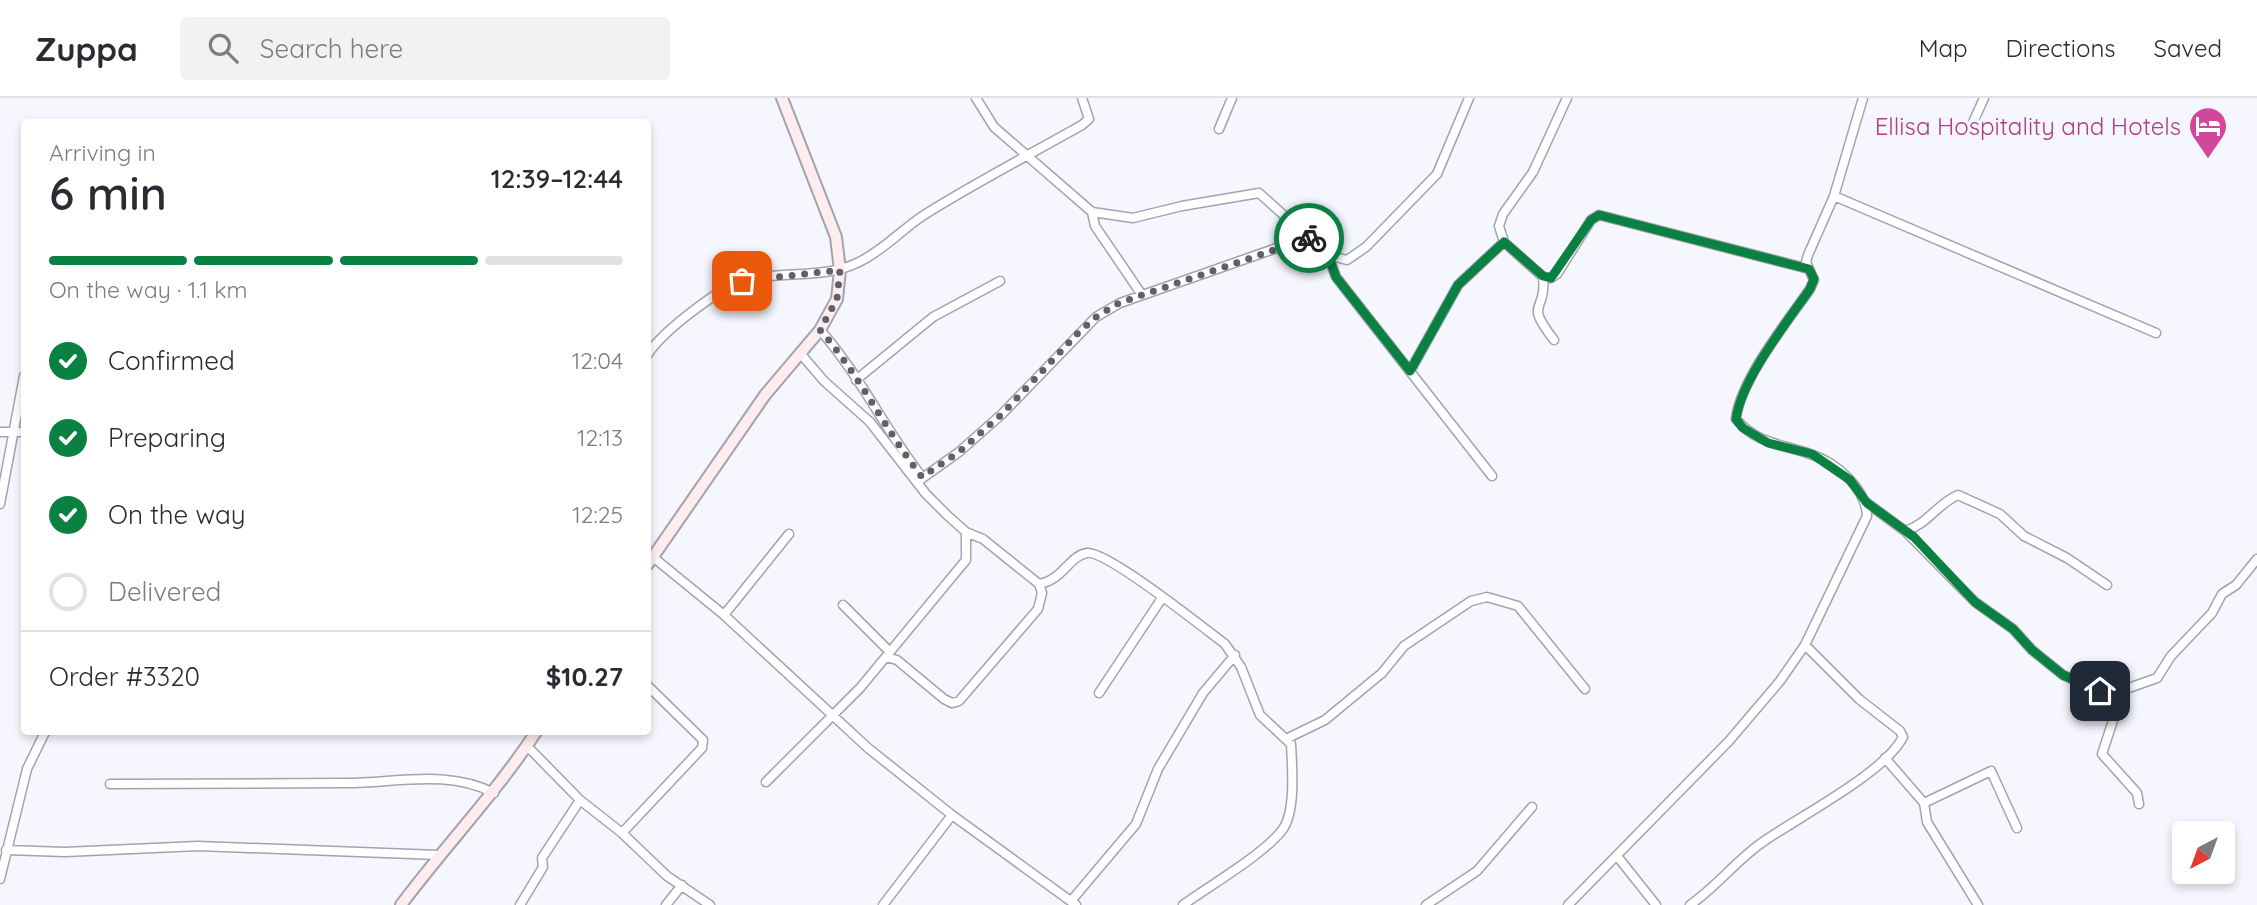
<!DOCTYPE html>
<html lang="en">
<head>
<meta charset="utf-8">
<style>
	body { margin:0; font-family:Quicksand,sans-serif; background:#f2f2f3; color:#2b2b33; height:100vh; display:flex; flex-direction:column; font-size:26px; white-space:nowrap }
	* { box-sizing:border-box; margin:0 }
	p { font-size:23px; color:#7c7c81 }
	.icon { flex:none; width:38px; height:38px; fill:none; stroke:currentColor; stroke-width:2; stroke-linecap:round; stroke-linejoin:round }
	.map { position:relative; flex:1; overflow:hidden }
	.side { position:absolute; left:21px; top:21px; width:630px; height:616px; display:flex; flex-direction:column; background:#fff; border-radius:7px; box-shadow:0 4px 10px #0003 }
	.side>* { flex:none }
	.needle { width:46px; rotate:221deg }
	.fabs { position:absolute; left:2172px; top:723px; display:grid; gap:14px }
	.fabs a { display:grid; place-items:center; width:63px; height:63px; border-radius:7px; background:#fff; box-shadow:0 4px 10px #0003; font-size:35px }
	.pin { position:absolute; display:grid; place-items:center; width:60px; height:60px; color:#fff; margin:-30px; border-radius:14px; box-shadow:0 4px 10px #0006 }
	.courier { position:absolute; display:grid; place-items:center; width:70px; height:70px; margin:-35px; border:5px solid #0b8043; border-radius:50%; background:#fff; color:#222; box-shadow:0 2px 9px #0007 }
	.overview em { font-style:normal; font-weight:600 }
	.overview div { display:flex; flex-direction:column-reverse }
	.overview { display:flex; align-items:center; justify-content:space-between; height:119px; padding:0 28px }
	h1 { font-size:46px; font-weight:600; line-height:52px }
	.bar { display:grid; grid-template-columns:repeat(4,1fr); gap:10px 7px; align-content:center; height:84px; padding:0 28px }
	.bar i { height:9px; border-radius:5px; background:#e1e1e2 }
	.bar .current { background:#0b8043 }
	.bar p { grid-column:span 4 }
	.line { display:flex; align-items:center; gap:18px; padding:0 28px; border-top:2px solid #e1e1e2 }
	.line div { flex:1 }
	ol { padding:0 28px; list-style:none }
	li { display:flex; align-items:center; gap:21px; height:77px }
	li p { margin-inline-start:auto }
	li .icon { padding:7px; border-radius:50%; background:#0b8043; color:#fff; stroke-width:4 }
	li:last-child { color:#7c7c81 }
	li i { width:38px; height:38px; border:4px solid #e1e1e2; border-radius:50% }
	header { display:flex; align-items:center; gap:42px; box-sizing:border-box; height:98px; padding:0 35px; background:#fff; border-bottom:2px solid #e1e1e2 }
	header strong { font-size:33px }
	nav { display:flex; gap:38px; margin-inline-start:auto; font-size:24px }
	.search { width:490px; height:63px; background:#f2f2f3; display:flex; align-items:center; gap:18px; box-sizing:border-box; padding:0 24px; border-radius:7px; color:#7c7c81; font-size:26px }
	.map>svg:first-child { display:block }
</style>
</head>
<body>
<header>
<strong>Zuppa</strong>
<div class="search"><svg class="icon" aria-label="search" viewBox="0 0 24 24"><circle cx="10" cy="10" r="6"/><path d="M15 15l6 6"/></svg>Search here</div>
<nav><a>Map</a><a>Directions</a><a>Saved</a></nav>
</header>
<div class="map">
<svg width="2257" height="807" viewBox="0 0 2257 807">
	<rect width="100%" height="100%" fill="#f6f6fe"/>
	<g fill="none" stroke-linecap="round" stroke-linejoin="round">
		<defs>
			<path id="street" d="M 976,0 L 994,29 L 1092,114 L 1095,128 L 1142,197
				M 1567,0 L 1533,74 L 1503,116 L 1499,128 L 1504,144 L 1543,179 L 1551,180 L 1557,176 L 1591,122 L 1599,117 L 1809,171
				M 1219,31 L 1232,0
				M 1970,31 L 1984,0
				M 1834,98 L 2156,235
				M 1092,114 L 1133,120 L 1182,108 L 1259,95 L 1308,139
				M 1328,157 L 1347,162 L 1366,149 L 1437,76 L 1469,0
				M 1543,179 C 1547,216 1523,202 1554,242
				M 820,232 C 860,277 885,332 922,379
				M 800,255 L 824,283 L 870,324 L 926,396 L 947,417 L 966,434 L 983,441 L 1039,486 C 1063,482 1069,458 1087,455 C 1106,452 1204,530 1225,546 L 1241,569 L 1260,617 L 1291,646 C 1292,668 1296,712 1283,731 C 1266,755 1209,788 1183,807
				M 648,256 C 662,234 723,186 749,181 C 786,173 825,181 859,164 C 884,152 901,132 924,117 C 975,85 1029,57 1082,27 L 1089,21 L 1082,0
				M 1410,273 L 1458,187 L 1504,144
				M 856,282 L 933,219 L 1000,183
				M 0,334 L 24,334
				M 917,384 L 959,354 L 1002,316 L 1096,219 L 1120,205 L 1308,139 L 1328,157 L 1336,179 L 1492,378
				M 1867,405 L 1905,433 C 1928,426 1937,406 1958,397 L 2000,416 L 2024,438 L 2067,460 L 2107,487
				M 0,406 L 24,278
				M 1905,433 L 1975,504 L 2013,531 L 2032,552 L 2063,577 L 2119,602
				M 648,455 L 724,517 L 868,650 L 952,717 L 1076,807
				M 843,507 L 890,554
				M 724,517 L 789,436
				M 886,559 L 897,562 L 944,601 L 952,605 L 959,603 L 1038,511 L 1042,495 L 1039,486
				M 1099,595 L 1162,500
				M 1288,640 L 1325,622 L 1382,575 L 1404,548 L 1471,503 L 1487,499 L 1518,508 L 1585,591
				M 527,648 L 580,702 L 622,735 L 667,778 L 710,807
				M 1885,660 L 1924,705 L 1927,724 L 1978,807
				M 766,684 L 860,590 L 966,462 L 966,434
				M 110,686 C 188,686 267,686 346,685 C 396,685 448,671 494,695
				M 1924,705 L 1991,673 L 2017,730
				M 2139,706 L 2137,695 L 2102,656 L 2123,592 L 2157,580 L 2171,558 L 2212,515 L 2222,496 L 2236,487 L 2257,461
				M 622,735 L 702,650 L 703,642 L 648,588
				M 6,752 L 65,754 L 198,748 L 438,757
				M 1617,758 L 1656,807
				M 0,781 L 27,671 L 45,634
				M 1071,803 L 1136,726 L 1158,671 L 1203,595 L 1235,557
				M 520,807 L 543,769 L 542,760 L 580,702
				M 666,807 L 682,787
				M 883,807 L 952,717
				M 1426,807 L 1477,773 L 1532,709
				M 1568,807 L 1729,643 L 1780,583 L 1805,547 L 1867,418 C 1866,390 1836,364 1810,356 C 1783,346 1756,346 1736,321 C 1740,282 1787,224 1810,191 L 1814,182 L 1806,164 L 1808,157 L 1834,98 L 1863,0
				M 1690,807 C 1715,790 1735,764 1760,746 C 1796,720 1884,676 1903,639 L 1900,633 L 1859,601 L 1805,547"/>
			<path id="secondary" d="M 648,466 L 765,297 L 820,232 L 837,201 L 840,172 L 836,139 L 782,0
				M 401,807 C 445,748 496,695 536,634"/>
		</defs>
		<use href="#street" stroke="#a2a3ae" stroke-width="11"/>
		<use href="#secondary" stroke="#a2a3ae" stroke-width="14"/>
		<use href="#street" stroke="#fff" stroke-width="8"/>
		<use href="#secondary" stroke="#feecee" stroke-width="10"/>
	</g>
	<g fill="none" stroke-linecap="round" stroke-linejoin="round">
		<path stroke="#606066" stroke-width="7" stroke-dasharray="0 12.6" d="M 742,183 L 840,172 L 837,201 L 820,232 C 860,277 885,332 922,379 L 959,354 L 1002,316 L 1078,235 L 1096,219 L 1119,205 L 1309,140"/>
		<path stroke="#0b8043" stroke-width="9" d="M 1309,140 L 1328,157 L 1336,179 L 1410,273 L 1458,187 L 1504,144 L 1543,178 L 1551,180 L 1591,122 L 1599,117 L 1809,171 L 1814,181 L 1810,191 C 1787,224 1741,282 1736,321 L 1743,330 L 1768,345 L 1812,356 L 1850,382 L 1867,405 L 1914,439 L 1975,504 L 2013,531 L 2032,552 L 2063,577 L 2100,593"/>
	</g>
	<defs>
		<symbol id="hotel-pin" viewBox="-11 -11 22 30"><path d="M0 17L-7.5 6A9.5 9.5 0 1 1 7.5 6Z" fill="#d1479c" stroke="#f6f6fe"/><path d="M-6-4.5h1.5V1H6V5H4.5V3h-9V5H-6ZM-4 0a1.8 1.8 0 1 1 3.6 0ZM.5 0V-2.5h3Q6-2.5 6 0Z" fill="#fff"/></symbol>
	</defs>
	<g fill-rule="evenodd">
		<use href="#hotel-pin" x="2186" y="6" width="44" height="60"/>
	</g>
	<g text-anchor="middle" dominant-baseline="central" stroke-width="7" stroke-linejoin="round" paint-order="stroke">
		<g font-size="24" fill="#b23c85" stroke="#f6f6fe" text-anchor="end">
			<text x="2181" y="28">Ellisa Hospitality and Hotels</text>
		</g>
	</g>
</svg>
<div class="fabs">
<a><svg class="needle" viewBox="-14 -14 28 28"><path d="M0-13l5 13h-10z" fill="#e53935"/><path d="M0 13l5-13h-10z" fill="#7c7c81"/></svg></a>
</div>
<div class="pin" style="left:742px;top:183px;background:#ea580c"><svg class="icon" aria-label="bag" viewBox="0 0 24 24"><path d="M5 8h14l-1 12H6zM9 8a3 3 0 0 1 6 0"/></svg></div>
<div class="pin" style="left:2100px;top:593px;background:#1f2937"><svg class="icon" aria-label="home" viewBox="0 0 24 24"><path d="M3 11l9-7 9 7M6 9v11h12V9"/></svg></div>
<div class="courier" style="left:1309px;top:140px"><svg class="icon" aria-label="bike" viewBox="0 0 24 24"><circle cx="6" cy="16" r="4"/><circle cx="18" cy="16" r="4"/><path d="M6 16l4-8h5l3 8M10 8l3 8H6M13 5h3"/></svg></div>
<section class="side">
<div class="overview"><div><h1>6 min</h1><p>Arriving in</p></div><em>12:39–12:44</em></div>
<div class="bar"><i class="current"></i><i class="current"></i><i class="current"></i><i></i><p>On the way · 1.1 km</p></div>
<ol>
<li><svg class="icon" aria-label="check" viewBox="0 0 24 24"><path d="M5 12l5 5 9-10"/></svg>Confirmed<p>12:04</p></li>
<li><svg class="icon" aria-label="check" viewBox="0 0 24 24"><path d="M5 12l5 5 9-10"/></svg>Preparing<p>12:13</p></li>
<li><svg class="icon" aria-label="check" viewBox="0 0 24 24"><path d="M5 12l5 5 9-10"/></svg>On the way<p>12:25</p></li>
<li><i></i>Delivered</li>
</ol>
<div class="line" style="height:91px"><div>Order #3320</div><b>$10.27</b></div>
</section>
</div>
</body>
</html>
